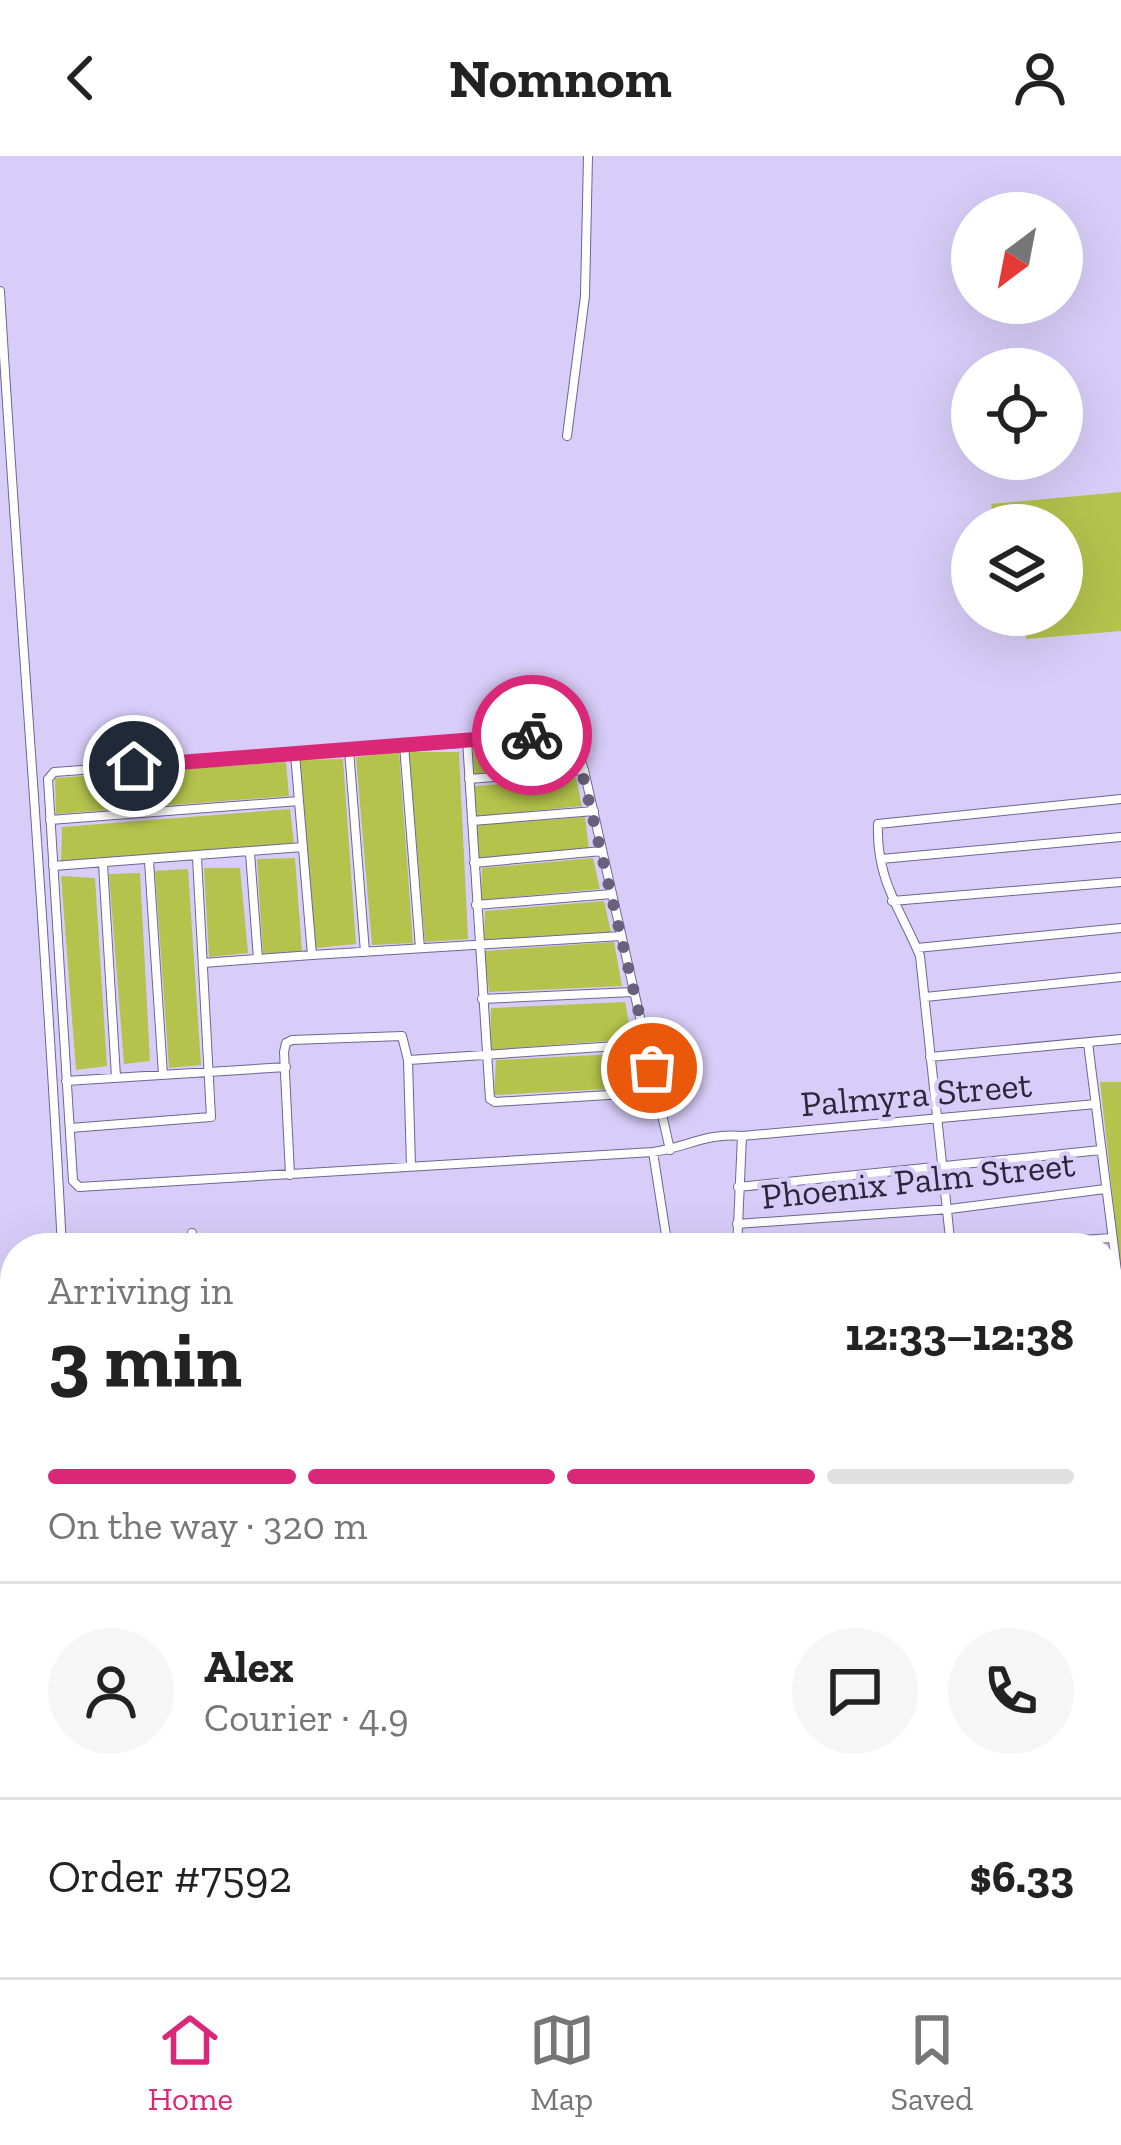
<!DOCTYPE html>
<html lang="en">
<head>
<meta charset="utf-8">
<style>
	body { margin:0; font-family:"Zilla Slab",serif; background:#f6f6f6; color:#222; height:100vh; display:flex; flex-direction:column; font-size:45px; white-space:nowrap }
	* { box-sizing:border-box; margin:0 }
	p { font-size:39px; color:#767676 }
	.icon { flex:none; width:66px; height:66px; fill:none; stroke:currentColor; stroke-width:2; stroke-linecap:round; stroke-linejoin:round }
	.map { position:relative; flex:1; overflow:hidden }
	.sheet { position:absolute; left:0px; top:1077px; width:1122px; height:744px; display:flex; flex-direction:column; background:#fff; border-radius:48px 48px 0 0; box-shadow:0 12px 48px #0002 }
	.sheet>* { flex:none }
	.needle { width:78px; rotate:212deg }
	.buttons { position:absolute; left:951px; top:36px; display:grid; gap:24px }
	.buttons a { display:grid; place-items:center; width:132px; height:132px; border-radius:50%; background:#fff; box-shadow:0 12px 48px #0002; font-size:60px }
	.pin { position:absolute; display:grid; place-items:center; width:102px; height:102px; color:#fff; margin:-51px; border:6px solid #fff; border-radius:50%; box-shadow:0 3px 12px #0007 }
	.courier { position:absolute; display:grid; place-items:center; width:120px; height:120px; margin:-60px; border:9px solid #db2777; border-radius:50%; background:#fff; color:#222; box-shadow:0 3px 15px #0007 }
	.overview em { font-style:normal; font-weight:700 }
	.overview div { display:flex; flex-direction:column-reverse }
	.overview { display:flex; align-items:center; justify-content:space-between; height:204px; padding:0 48px }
	h1 { font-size:78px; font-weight:700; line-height:90px }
	.bar { display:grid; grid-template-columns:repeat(4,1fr); gap:18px 12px; align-content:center; height:144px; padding:0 48px }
	.bar i { height:15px; border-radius:9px; background:#e0e0e0 }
	.bar .active { background:#db2777 }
	.bar p { grid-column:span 4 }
	.line { display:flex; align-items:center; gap:30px; padding:0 48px; border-top:3px solid #e0e0e0 }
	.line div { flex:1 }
	.round { display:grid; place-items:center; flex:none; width:126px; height:126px; border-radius:63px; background:#f6f6f6 }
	header { display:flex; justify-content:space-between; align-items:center; height:156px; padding:0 48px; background:#fff; font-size:54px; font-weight:700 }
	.tab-bar { display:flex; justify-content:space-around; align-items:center; height:168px; border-top:3px solid #e0e0e0; background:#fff; font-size:33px; color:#767676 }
	.tab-bar a { display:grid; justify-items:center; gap:6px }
	.tab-bar .active { color:#db2777 }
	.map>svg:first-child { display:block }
</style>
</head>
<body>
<header><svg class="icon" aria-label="back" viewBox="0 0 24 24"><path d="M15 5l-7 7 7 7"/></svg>Nomnom<svg class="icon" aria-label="person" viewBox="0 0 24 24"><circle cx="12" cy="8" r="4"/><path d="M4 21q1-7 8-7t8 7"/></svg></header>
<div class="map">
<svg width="1121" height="1821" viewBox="0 0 1121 1821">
	<rect width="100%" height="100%" fill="#d8cdf8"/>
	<path fill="#b3c34c" d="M 1121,336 L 1121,475 L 1026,483 L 1023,459 L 1062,459 L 1062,369 L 995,369 L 991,348 Z
		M 566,583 L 573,609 L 474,618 L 473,591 Z
		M 399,596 L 413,787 L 372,789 L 356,601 Z
		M 409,596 L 459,596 L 468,783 L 425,786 Z
		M 343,603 L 356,788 L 316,792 L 300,604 Z
		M 286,606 L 289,640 L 56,658 L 55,622 Z
		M 576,622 L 582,650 L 475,661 L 475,630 Z
		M 290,653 L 294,687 L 61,706 L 62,671 Z
		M 585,661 L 589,692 L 477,702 L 477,669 Z
		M 295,702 L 302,795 L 263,798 L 257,703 Z
		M 593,702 L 600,733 L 481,744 L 482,712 Z
		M 204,712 L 240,712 L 248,797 L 209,801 Z
		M 188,713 L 201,909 L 169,912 L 155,715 Z
		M 140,717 L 150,905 L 124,908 L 109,718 Z
		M 61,720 L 95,722 L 107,910 L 76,914 Z
		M 604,745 L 611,776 L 484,784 L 485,755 Z
		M 614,786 L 622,830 L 489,836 L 484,795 Z
		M 625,846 L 632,883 L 490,894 L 491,852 Z
		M 636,897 L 644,931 L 494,939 L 496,904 Z
		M 1100,926 L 1121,926 L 1121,1115 Z"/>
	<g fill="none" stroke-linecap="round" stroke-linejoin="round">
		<path stroke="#8e6fd2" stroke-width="3" d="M 777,1821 L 779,1806"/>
		<defs>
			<path id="minor" d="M 0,135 C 19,454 46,773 62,1092
				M 567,280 L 585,140 L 588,0
				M 467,584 L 490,943 L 495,946 L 657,936
				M 404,589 L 420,792
				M 349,594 L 365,796
				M 295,598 L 312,799 L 621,780
				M 469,623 L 584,614
				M 50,664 L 299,645
				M 472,665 L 594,655
				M 250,697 L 258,803
				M 881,703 L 1121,681
				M 149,705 L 163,919
				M 474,707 L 602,695
				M 103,708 L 116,921
				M 53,710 L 303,691
				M 892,745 L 1121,726
				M 476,749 L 612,738
				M 917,792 L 1121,772
				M 203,807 L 312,799
				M 925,841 L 1121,821
				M 482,843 L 633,836
				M 1088,887 L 1121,1147
				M 930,901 L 1121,883
				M 409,904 L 647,888
				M 66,925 L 286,911
				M 70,972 L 211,961 L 197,701
				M 670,994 L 584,614 L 572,579 L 54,616 L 48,623 L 73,1025 L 79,1031 L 653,996 C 689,991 703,977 742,980 L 1096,948
				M 653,996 L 668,1092
				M 290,1019 L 284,896 L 286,887 L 292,884 L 402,880 L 408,904 L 411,1010
				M 738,1031 L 1101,994
				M 737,1068 L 950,1053 L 1105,1033
				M 192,1077 L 193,1092
				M 737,1092 L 742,980
				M 951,1092 L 920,800 C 900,752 876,724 878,668 L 1121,643
				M 959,1092 L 1112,1082
				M 1107,1158 L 1121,1156
				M 1107,1200 L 1121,1199
				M 0,1377 L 15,1387
				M 0,1529 L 15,1531
				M 102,1806 L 103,1821
				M 155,1806 L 159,1821
				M 226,1806 L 230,1821
				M 381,1806 L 389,1821
				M 681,1806 L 682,1821
				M 735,1806 L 735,1821
				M 983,1821 L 1035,1814"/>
			<path id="secondary" d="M 1107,1717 L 1121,1716
				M 499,1821 L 585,1806"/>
		</defs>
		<use href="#minor" stroke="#706493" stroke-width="10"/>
		<use href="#secondary" stroke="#706493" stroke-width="15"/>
		<use href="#minor" stroke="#fff" stroke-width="8"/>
		<use href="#secondary" stroke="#fcf0e7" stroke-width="12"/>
	</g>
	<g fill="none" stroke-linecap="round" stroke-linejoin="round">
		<path stroke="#68607c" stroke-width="12" stroke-dasharray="0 21.6" d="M 532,579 L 567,576 L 574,582 L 652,912"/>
		<path stroke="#db2777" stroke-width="15" d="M 134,610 L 532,579"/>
	</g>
	<g text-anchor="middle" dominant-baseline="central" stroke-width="9" stroke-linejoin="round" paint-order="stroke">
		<g font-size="36" fill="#2b263a" stroke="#d8cdf8">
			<text transform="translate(916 938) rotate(-5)">Palmyra Street</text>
			<text transform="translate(918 1024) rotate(-6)">Phoenix Palm Street</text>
		</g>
	</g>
</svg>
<div class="buttons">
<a><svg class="needle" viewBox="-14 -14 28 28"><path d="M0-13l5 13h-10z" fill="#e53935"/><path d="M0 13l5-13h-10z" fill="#767676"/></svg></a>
<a><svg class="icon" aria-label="locate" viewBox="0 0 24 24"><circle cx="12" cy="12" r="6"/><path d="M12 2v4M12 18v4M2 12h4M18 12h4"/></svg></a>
<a><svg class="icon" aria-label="layers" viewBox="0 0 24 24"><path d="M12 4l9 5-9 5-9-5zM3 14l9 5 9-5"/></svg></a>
</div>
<div class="pin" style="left:652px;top:912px;background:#ea580c"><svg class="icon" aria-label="bag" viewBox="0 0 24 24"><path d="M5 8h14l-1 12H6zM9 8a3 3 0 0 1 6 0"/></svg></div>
<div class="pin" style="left:134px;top:610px;background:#1f2937"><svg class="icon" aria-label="home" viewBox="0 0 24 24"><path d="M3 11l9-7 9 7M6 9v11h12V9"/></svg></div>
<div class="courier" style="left:532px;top:579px"><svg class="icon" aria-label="bike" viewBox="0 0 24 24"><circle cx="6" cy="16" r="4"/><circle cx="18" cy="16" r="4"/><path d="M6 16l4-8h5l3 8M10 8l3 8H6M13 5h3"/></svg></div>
<section class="sheet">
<div class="overview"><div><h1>3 min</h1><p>Arriving in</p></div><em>12:33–12:38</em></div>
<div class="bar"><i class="active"></i><i class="active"></i><i class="active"></i><i></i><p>On the way · 320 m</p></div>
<div class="line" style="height:216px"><a class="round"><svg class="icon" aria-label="person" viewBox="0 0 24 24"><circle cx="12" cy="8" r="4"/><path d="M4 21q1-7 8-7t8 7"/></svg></a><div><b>Alex</b><p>Courier · 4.9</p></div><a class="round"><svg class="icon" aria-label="chat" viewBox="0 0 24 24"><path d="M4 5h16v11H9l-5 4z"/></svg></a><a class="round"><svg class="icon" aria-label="phone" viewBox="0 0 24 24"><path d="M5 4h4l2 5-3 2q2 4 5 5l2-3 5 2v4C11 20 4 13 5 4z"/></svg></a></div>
<div class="line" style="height:156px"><div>Order #7592</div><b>$6.33</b></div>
</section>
</div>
<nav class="tab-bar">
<a class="active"><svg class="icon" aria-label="home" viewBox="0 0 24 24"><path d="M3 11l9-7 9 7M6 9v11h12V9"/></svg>Home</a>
<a><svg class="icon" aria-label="map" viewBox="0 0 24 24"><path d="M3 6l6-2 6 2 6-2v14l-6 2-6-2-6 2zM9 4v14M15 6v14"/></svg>Map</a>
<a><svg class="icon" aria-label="saved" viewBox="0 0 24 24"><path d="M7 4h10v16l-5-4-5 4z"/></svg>Saved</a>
</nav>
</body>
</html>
